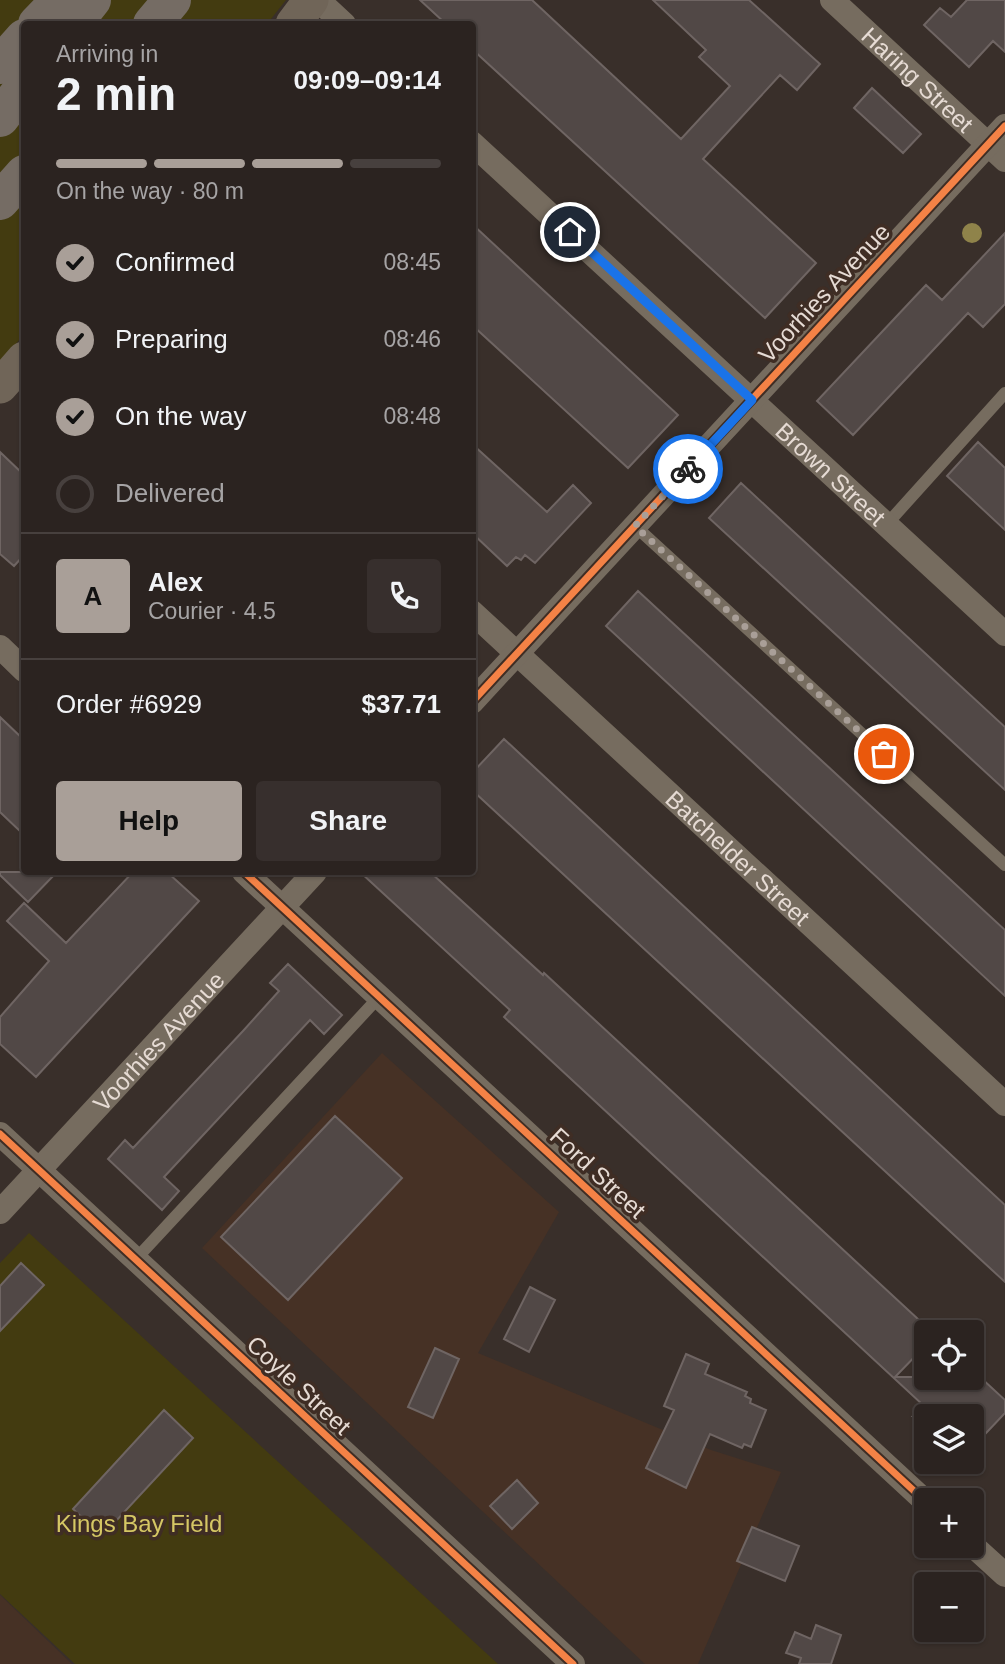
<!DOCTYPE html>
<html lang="en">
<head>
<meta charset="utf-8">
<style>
	body { margin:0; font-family:Arial,sans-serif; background:#372f2d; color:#f1f3f6; height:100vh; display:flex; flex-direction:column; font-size:26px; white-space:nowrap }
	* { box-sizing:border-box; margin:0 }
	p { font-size:23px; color:#a6a4a5 }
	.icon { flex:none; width:38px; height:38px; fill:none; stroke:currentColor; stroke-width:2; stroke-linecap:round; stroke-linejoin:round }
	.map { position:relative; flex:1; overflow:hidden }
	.drawer { position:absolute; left:21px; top:21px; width:455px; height:854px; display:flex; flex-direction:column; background:#2b2320; border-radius:7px; box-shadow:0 2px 5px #0004,0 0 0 2px #47403e }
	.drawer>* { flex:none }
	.fabs { position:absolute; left:914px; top:1320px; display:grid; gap:14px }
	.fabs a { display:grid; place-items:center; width:70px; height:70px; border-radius:7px; background:#2b2320; box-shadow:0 2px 5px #0004,0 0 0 2px #47403e; font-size:35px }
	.pin { position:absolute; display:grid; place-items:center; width:60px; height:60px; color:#fff; margin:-30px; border:4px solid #fff; border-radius:50%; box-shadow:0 2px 7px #0007 }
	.courier { position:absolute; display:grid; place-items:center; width:70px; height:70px; margin:-35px; border:5px solid #1a73e8; border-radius:50%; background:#fff; color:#222; box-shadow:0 2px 9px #0007 }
	.head em { font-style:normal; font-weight:700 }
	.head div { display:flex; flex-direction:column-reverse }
	.head { display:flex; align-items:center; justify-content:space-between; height:119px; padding:0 35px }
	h1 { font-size:46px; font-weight:700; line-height:52px }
	.bar { display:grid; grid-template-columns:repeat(4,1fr); gap:10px 7px; align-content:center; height:84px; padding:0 35px }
	.bar i { height:9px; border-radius:5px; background:#47403e }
	.bar .on { background:#a99f98 }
	.bar p { grid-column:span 4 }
	.line { display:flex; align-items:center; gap:18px; padding:0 35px; border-top:2px solid #47403e }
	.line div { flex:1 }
	.round { display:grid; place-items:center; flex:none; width:74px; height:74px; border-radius:7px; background:#372f2d }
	ol { padding:0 35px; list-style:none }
	li { display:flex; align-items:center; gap:21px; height:77px }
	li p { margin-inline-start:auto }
	li .icon { padding:7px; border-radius:50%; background:#a99f98; color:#111; stroke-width:4 }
	li:last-child { color:#a6a4a5 }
	li i { width:38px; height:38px; border:4px solid #47403e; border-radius:50% }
	.button { display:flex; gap:14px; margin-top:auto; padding:14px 35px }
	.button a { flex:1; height:80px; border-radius:7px; background:#a99f98; color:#111; font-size:28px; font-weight:700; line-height:80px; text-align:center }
	.button a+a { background:#372f2d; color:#f1f3f6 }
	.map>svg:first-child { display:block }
</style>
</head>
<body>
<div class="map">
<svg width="1005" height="1664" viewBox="0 0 1005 1664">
	<rect width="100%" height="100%" fill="#392f2a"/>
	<path fill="#463125" d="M 382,1053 L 559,1212 L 478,1353 L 711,1450 L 781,1472 L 698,1664 L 645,1664 L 202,1248 Z
		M 0,1595 L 72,1664 L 0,1664 Z"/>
	<path fill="#433b10" d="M 0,0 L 286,0 L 267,24 L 24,24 L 24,334 L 0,363 Z
		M 29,1233 L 498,1664 L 75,1664 L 0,1594 L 0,1263 Z"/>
	<path fill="#514846" stroke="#6f6563" stroke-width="2" d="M 420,0 L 532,0 L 681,139 L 730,86 L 699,57 L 706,50 L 653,0 L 749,0 L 820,64 L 797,90 L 780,75 L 703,159 L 816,263 L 765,318 L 472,49 L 472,24 L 446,24 Z
		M 967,0 L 1005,0 L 1005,52 L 993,41 L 969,67 L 924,25 L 940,8 L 951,17 Z
		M 872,88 L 921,134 L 903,153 L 854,108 Z
		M 472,224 L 678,415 L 628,468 L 472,325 Z
		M 1005,233 L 1005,304 L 983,327 L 968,313 L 853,435 L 817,401 L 926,285 L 942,300 Z
		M 978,442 L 1005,468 L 1005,530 L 947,476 Z
		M 472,444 L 547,512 L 573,485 L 591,503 L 535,563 L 525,555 L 521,560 L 516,557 L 507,566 L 472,533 Z
		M 0,452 L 24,475 L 24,555 L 14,566 L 0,554 Z
		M 741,483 L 1005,727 L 1005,790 L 709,518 Z
		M 638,591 L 1005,930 L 1005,996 L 606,626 Z
		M 0,717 L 24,740 L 24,835 L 0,812 Z
		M 504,739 L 1005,1205 L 1005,1282 L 472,790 L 472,773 Z
		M 0,872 L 57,872 L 28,902 L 0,875 Z
		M 133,872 L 167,872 L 199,901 L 36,1077 L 0,1044 L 0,1017 L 49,961 L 7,921 L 24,903 L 66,943 Z
		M 360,872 L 430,872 L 543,975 L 544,973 L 932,1332 L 926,1332 L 926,1345 L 895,1377 L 980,1377 L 1005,1400 L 1005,1413 L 971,1449 L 971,1416 L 913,1416 L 923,1405 L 504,1017 L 510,1010 Z
		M 288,964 L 342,1015 L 324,1034 L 310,1020 L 219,1118 L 164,1177 L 179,1191 L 162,1210 L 108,1159 L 125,1140 L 133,1148 L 243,1031 L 279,991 L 270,983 Z
		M 335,1116 L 402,1178 L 288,1300 L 221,1237 Z
		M 21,1263 L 44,1285 L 0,1331 L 0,1286 Z
		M 530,1287 L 555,1300 L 529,1352 L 504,1339 Z
		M 435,1348 L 459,1359 L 433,1418 L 408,1407 Z
		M 686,1354 L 709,1364 L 705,1374 L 747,1392 L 745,1396 L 751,1399 L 750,1403 L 766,1410 L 751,1447 L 744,1444 L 742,1448 L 710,1434 L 686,1488 L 646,1468 L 674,1410 L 664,1406 Z
		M 164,1410 L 193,1438 L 102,1536 L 73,1509 Z
		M 517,1480 L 538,1503 L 512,1529 L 490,1506 Z
		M 752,1527 L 799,1546 L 785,1581 L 737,1561 Z
		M 816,1625 L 841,1635 L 831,1664 L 799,1664 L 801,1658 L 786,1653 L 795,1632 L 811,1639 Z"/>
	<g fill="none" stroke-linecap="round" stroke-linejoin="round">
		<path stroke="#766c5f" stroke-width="12" d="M 887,524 L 1005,393
			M 635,526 L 1005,865
			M 135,1260 L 379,997"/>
		<g stroke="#766c5f" stroke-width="24">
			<path d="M 318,0 L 344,24"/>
			<path id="s1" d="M 832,0 L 1005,160"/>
			<path id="s2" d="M 472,143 L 1005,634"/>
			<path id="s3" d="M 472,612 L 1005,1104"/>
			<path d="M 0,647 L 24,670"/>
			<path d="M 472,702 L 1005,126"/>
			<path d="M 244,872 L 926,1502"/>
			<path d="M 0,1134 L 573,1664"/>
			<path id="s4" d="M 0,1212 L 315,872"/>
			<path d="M 971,1544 L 1005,1575"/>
		</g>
		<path stroke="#706558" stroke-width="35" d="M 293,24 L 311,0
			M 0,386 L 24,359"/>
		<path stroke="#756c64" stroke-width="38" d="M 37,24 L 60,0
			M 73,24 L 92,0
			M 152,24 L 172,0
			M 0,65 L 24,38
			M 0,118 L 24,87
			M 0,201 L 24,174"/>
		<defs>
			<path id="cycleway" d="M 472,702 L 1005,126
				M 244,872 L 926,1502
				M 0,1134 L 573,1664"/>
		</defs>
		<use href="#cycleway" stroke="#3f2d24" stroke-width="11"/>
		<use href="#cycleway" stroke="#f48246" stroke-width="7"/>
	</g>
	<circle fill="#8f834a" cx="972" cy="233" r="10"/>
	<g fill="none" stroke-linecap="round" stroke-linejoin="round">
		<path stroke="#a99f98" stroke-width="7" stroke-dasharray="0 12.6" d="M 688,469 L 635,526 L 884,754"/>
		<path stroke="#1a73e8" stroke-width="9" d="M 570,232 L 752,400 L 688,469"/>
	</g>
	<g text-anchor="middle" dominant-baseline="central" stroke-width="7" stroke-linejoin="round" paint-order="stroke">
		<g font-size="24" fill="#e6dbd4" stroke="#3f2d24">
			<text stroke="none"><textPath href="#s1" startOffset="117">Haring Street</textPath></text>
			<text transform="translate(824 293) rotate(-47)">Voorhies Avenue</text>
			<text stroke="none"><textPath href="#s2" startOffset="488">Brown Street</textPath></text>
			<text stroke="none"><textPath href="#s3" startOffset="362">Batchelder Street</textPath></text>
			<text stroke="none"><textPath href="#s4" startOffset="233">Voorhies Avenue</textPath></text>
			<text transform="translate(598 1173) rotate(43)">Ford Street</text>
			<text transform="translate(299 1385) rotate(43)">Coyle Street</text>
		</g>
		<g font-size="24" fill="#d5c764" stroke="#3f2d24">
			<text x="139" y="1523">Kings Bay Field</text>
		</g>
	</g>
</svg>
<div class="fabs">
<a><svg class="icon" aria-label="locate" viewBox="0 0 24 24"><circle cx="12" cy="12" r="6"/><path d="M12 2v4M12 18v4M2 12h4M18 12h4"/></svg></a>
<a><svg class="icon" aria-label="layers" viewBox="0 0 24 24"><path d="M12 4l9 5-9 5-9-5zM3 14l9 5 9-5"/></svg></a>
<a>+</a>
<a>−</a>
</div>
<div class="pin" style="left:884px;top:754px;background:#ea580c"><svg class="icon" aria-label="bag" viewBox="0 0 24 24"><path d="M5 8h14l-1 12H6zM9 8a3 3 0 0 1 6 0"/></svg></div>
<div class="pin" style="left:570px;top:232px;background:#1f2937"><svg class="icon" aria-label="home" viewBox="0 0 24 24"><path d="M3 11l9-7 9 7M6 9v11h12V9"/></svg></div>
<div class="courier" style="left:688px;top:469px"><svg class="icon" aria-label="bike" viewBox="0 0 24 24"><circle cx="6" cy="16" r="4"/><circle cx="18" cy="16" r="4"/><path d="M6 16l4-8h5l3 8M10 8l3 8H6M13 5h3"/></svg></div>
<section class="drawer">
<div class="head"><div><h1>2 min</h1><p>Arriving in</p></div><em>09:09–09:14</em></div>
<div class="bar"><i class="on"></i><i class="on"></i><i class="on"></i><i></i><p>On the way · 80 m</p></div>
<ol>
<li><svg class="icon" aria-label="check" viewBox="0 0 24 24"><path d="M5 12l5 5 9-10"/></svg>Confirmed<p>08:45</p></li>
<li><svg class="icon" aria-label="check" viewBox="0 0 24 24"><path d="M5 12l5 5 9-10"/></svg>Preparing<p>08:46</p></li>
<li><svg class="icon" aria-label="check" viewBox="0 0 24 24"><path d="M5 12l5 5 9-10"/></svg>On the way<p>08:48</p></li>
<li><i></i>Delivered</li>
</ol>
<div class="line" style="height:126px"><b class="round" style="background:#a99f98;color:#111">A</b><div><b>Alex</b><p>Courier · 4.5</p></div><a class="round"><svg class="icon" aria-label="phone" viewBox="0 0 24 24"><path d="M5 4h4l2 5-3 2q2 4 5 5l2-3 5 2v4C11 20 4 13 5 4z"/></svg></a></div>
<div class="line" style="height:91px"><div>Order #6929</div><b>$37.71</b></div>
<div class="button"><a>Help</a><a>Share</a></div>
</section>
</div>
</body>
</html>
